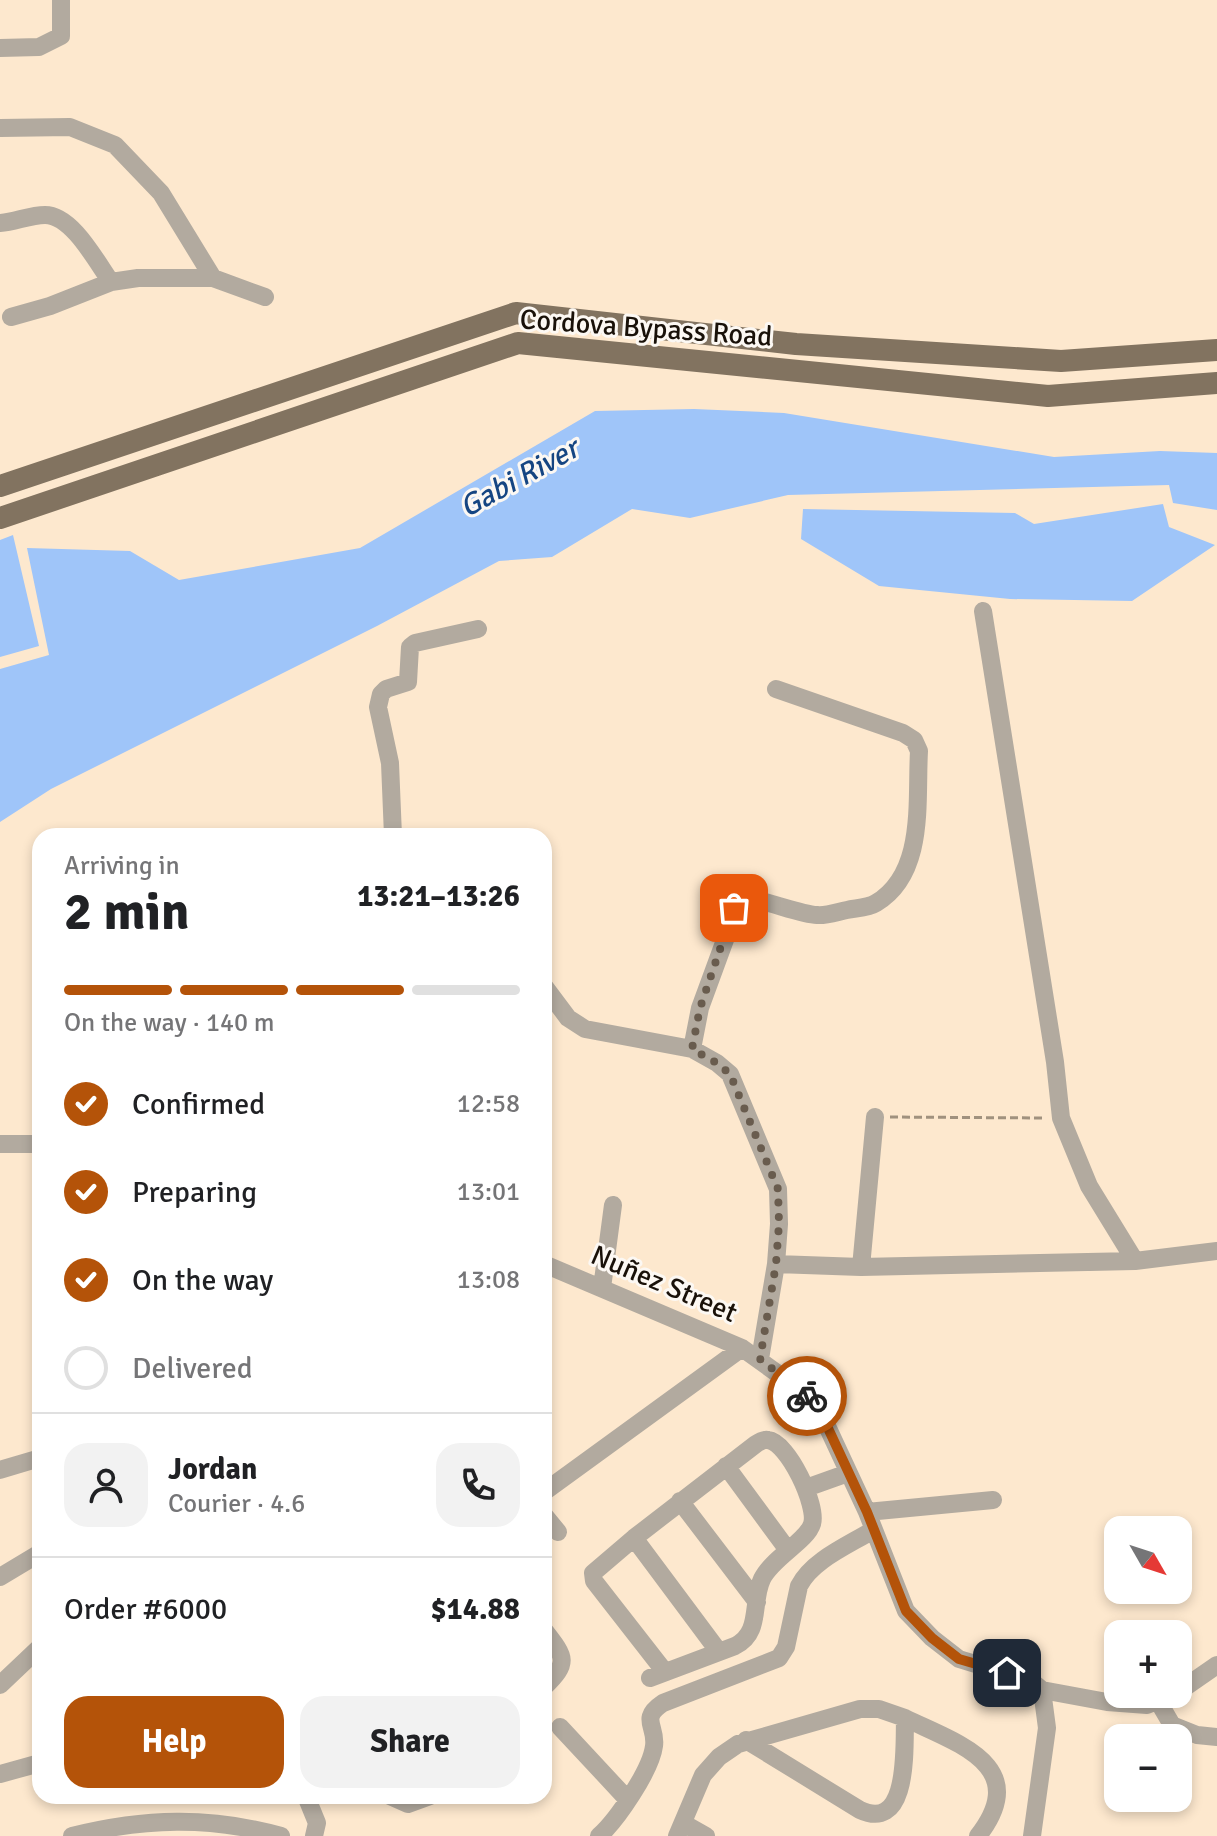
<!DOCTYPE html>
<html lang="en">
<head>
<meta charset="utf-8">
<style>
	body { margin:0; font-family:Signika,sans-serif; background:#f2f2f2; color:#202124; height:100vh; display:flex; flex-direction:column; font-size:30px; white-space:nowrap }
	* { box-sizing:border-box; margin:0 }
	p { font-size:26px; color:#757577 }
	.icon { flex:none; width:44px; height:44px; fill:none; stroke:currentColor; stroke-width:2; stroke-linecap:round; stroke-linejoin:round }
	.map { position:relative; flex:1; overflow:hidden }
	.sheet { position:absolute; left:32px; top:828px; width:520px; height:976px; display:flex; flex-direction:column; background:#fff; border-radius:24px; box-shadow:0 4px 12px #0003 }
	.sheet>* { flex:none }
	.needle { width:52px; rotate:129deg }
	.tools { position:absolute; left:1104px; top:1516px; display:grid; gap:16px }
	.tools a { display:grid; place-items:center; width:88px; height:88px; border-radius:16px; background:#fff; box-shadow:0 4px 12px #0003; font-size:40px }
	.pin { position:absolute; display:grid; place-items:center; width:68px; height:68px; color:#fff; margin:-34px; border-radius:16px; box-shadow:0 4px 12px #0006 }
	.courier { position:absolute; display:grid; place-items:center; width:80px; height:80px; margin:-40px; border:6px solid #b45309; border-radius:50%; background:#fff; color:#222; box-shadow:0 2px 10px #0007 }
	.head em { font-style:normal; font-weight:700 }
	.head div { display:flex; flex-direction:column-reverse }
	.head { display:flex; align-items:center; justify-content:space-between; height:136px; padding:0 32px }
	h1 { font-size:52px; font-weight:700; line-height:60px }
	.bar { display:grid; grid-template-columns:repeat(4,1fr); gap:12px 8px; align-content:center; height:96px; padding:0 32px }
	.bar i { height:10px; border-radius:6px; background:#e0e0e0 }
	.bar .active { background:#b45309 }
	.bar p { grid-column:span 4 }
	.line { display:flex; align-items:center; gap:20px; padding:0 32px; border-top:2px solid #e0e0e0 }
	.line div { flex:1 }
	.round { display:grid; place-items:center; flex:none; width:84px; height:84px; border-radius:24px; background:#f2f2f2 }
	ol { padding:0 32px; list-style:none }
	li { display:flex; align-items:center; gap:24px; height:88px }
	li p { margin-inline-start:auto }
	li .icon { padding:8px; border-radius:50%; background:#b45309; color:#fff; stroke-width:4 }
	li:last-child { color:#757577 }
	li i { width:44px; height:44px; border:4px solid #e0e0e0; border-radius:50% }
	.button { display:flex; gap:16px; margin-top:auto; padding:16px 32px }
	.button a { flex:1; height:92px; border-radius:24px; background:#b45309; color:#fff; font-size:32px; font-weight:700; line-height:92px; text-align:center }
	.button a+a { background:#f2f2f2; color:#202124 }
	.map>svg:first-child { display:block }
</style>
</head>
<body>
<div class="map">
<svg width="1217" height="1836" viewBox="0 0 1217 1836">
	<rect width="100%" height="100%" fill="#fde8ce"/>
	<path fill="#9fc5f9" d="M 694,409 L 784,413 L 1054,457 L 1160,451 L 1217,453 L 1217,510 L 1173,503 L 1169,485 L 788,495 L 690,518 L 632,509 L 552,557 L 499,561 L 377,626 L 51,789 L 0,822 L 0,669 L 49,655 L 27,548 L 130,551 L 179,580 L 360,548 L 595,411 Z
		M 1163,504 L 1169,527 L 1215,545 L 1132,601 L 1010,599 L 879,586 L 801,539 L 803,509 L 1015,513 L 1034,524 Z
		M 13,535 L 39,646 L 0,657 L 0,540 Z"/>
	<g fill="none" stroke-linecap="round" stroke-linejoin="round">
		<path stroke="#a0917e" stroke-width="3" stroke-dasharray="8 4" stroke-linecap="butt" d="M 890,1117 L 1043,1118"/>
		<path stroke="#b2aa9f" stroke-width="18" d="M 0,48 L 39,47 L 61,36 L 61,0
			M 0,128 L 70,127 L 115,145 L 161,193 L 213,278 L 265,297
			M 0,223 C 15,222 30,215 45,215 C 72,215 96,261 111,282
			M 11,317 L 50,306 L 111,282 L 138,278 L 213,278
			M 983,611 L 1055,1062 L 1061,1118 L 1089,1186 L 1135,1261
			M 393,836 L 390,763 L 378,707 L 381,694 L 386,689 L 408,682 L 410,647 L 415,643 L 478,629
			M 544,986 L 568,1018 L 585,1029 L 692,1049 L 717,1063 L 730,1074 L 778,1189 L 779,1224 L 776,1264 L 760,1359
			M 692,1049 L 700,1008 L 740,899 C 754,895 797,914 817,915 C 826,916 837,912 847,910 C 856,908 868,908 876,903 C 926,873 916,801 919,751 L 914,740 L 903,733 L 776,689
			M 0,1144 L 40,1144
			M 544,1264 L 742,1348 L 802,1391 L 820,1411 L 867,1512 L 906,1611 L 932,1638 L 959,1659 L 1031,1681 L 1042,1690 L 1047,1728 L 1032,1836
			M 776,1264 L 861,1267 L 1135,1261 L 1217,1251
			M 861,1267 L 875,1117
			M 602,1288 L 613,1205
			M 726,1466 L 787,1549
			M 0,1470 L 40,1458
			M 806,1488 L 848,1473
			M 544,1492 L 742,1348
			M 680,1501 L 757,1602
			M 867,1512 L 993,1500
			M 544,1515 L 558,1532
			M 634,1538 L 719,1652
			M 0,1577 L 40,1553
			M 544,1630 C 565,1657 570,1662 544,1687
			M 650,1678 L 735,1646 C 762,1633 751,1602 762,1579 C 772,1558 807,1541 812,1524 C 818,1506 788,1442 768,1440 C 764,1439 759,1442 756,1444 L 634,1538 L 593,1573 L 594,1581 L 665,1672
			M 0,1685 L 40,1647
			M 1042,1690 L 1107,1702 L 1147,1705 L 1174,1694
			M 1178,1692 L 1217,1665
			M 1158,1701 L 1172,1725 L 1197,1735 L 1217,1737
			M 560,1727 L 628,1800
			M 746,1740 L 860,1810 C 910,1833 904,1746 905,1718
			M 0,1774 L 40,1763
			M 306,1796 L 317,1823 L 314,1836
			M 390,1796 L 408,1804 L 430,1796
			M 683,1823 L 706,1836
			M 72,1836 C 144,1818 210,1816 281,1836
			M 599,1836 C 617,1820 651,1770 654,1746 C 657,1726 639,1719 663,1703 L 779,1658 L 786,1647 L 799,1586 C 812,1560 849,1545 873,1530
			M 677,1836 L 703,1775 L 719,1757 L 738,1744 L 860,1709 L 879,1709 L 905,1718 C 956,1743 1033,1765 978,1836"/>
		<path stroke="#827360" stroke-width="22" d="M 0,486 L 516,313 L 796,344 L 1061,361 L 1217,350
			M 0,518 L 518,343 L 1048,396 L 1217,383"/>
	</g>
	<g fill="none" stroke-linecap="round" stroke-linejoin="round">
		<path stroke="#695c4e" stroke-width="8" stroke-dasharray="0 14.4" d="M 734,908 L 700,1008 L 692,1049 L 717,1063 L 730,1074 L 778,1189 L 779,1224 L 776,1264 L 760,1359 L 807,1396"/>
		<path stroke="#b45309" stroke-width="10" d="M 807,1396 L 820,1411 L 867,1512 L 906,1611 L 932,1638 L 959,1659 L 1007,1673"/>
	</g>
	<g text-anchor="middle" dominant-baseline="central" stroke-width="6" stroke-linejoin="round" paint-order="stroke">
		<g font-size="28" fill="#191109" stroke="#fcf8f3">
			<text transform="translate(646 328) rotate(4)">Cordova Bypass Road</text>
			<text transform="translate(664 1284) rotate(23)">Nuñez Street</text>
		</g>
		<g font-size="30" font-style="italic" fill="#154582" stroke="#fcf8f3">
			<text transform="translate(519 478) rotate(-29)">Gabi River</text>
		</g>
	</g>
</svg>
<div class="tools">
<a><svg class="needle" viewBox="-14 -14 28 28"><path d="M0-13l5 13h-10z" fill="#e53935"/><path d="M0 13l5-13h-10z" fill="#757577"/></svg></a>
<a>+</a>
<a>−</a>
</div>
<div class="pin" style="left:734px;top:908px;background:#ea580c"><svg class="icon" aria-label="bag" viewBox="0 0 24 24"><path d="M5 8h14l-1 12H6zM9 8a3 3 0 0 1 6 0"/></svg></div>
<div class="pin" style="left:1007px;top:1673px;background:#1f2937"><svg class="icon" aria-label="home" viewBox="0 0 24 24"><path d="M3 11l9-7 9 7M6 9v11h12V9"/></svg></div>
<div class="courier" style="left:807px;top:1396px"><svg class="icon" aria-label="bike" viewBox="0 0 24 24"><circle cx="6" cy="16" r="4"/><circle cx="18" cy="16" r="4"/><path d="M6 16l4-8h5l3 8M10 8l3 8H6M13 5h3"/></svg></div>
<section class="sheet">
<div class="head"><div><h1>2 min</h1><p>Arriving in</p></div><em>13:21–13:26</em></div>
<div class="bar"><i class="active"></i><i class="active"></i><i class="active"></i><i></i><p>On the way · 140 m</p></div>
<ol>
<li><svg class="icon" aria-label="check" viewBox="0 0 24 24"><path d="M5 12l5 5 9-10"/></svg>Confirmed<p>12:58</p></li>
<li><svg class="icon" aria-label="check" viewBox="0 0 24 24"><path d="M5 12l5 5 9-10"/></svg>Preparing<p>13:01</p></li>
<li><svg class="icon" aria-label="check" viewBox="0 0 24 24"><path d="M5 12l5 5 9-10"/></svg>On the way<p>13:08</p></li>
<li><i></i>Delivered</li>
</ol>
<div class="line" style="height:144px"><a class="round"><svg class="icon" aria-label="person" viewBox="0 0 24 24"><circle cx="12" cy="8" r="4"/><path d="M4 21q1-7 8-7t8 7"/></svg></a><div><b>Jordan</b><p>Courier · 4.6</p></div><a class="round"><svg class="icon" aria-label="phone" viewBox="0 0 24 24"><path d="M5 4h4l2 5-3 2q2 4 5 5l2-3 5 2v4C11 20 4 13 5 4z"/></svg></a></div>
<div class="line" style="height:104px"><div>Order #6000</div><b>$14.88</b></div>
<div class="button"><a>Help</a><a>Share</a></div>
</section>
</div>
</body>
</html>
